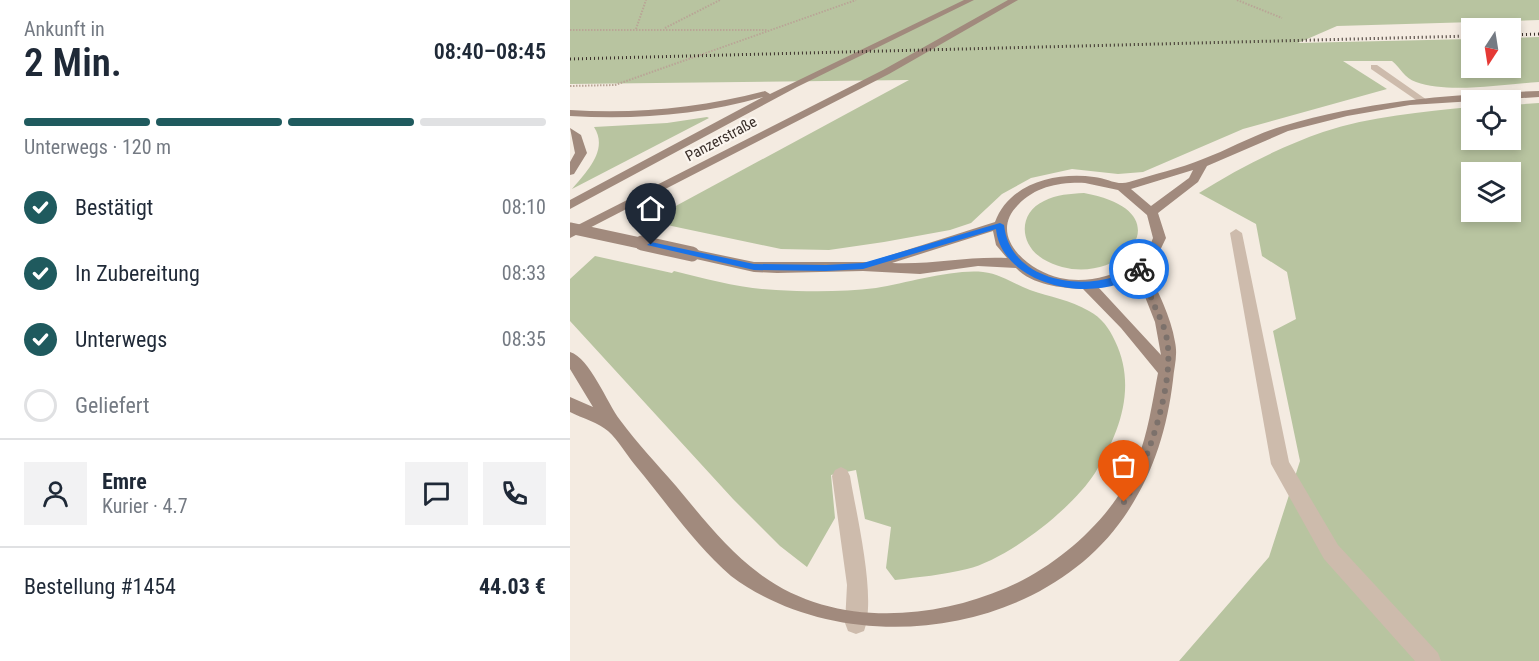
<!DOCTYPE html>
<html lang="de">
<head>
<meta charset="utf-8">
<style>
	body { margin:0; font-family:"Roboto Condensed",sans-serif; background:#f2f2f3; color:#1f2937; height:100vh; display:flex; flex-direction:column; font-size:22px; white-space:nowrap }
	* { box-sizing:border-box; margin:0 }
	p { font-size:20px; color:#747a83 }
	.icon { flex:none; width:33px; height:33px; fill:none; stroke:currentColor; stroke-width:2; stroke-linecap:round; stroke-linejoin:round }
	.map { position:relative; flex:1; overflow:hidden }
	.drawer { display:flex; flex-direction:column; background:#fff; width:570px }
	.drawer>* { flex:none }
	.needle { width:39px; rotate:192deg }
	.controls { position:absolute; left:891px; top:18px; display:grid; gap:12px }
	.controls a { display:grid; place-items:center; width:60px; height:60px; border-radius:0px; background:#fff; box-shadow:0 3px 9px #0003; font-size:30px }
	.pin { position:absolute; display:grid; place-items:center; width:51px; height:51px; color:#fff; margin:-62px -26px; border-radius:50% 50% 50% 0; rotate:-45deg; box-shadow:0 0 6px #0007 }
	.pin .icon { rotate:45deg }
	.courier { position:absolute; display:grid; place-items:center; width:60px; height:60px; margin:-30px; border:4px solid #1a73e8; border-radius:50%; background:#fff; color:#222; box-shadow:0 2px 8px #0007 }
	.overview em { font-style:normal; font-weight:600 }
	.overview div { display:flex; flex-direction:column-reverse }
	.overview { display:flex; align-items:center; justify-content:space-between; height:102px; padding:0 24px }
	h1 { font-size:39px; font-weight:600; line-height:45px }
	.bar { display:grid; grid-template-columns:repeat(4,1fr); gap:9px 6px; align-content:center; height:72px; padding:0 24px }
	.bar i { height:8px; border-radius:4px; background:#e0e1e3 }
	.bar .active { background:#1f5a5e }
	.bar p { grid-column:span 4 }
	.line { display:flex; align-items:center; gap:15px; padding:0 24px; border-top:2px solid #e0e1e3 }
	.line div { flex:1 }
	.round { display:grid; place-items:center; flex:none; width:63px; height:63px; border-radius:0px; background:#f2f2f3 }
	ol { padding:0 24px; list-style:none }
	li { display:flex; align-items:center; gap:18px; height:66px }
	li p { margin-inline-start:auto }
	li .icon { padding:6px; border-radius:50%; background:#1f5a5e; color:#fff; stroke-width:4 }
	li:last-child { color:#747a83 }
	li i { width:33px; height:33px; border:3px solid #e0e1e3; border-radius:50% }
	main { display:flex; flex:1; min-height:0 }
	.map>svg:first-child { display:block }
</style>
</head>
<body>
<main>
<section class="drawer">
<div class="overview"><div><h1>2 Min.</h1><p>Ankunft in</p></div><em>08:40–08:45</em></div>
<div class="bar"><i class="active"></i><i class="active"></i><i class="active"></i><i></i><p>Unterwegs · 120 m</p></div>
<ol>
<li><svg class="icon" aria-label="check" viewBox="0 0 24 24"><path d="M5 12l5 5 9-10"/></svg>Bestätigt<p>08:10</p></li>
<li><svg class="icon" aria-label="check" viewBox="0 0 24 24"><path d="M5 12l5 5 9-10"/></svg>In Zubereitung<p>08:33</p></li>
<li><svg class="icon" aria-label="check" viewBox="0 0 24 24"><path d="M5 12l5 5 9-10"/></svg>Unterwegs<p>08:35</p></li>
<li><i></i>Geliefert</li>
</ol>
<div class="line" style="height:108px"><a class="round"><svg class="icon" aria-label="person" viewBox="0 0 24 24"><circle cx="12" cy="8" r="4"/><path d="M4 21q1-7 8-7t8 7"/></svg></a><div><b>Emre</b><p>Kurier · 4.7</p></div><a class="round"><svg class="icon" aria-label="chat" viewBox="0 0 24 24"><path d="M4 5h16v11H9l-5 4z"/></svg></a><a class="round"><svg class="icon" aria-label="phone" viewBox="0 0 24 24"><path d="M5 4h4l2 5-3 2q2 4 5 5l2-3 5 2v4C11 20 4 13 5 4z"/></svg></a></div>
<div class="line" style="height:78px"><div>Bestellung #1454</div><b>44.03 €</b></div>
</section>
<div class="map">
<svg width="969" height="661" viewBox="0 0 969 661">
	<rect width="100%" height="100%" fill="#f4ebe1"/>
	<path fill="#b8c4a0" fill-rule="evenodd" d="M 0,0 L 969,0 L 969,20 L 767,26 L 728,43 L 901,39 L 902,68 L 940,68 L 941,38 L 969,37 L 969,82 C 934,84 879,94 846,82 C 834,78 831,68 822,61 L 773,61 L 817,89 L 673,129 L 573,172 L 548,174 L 502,169 L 461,178 L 432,194 L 401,223 L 380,230 L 314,242 L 259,250 L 211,249 L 78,221 L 339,80 L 0,84 Z
		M 969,103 L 969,661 L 609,661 L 699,557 L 730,461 L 703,331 L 726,319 L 717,272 L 692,256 L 686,224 L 629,193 C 667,169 710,147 753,132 C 801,116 852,112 901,107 L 902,140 L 940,140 L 941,105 ZM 902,172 L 940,172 L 940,212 L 902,212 Z
		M 137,117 L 139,118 L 2,189 C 16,172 39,150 24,127 L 97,123 Z
		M 514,193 C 625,213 541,299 473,259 C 449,244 448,213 474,201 C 487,194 500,194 514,193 Z
		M 25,256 L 102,273 L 104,271 C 137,279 172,289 206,290 C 238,292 275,292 306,288 C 338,283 382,269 413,272 C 431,274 444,284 460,290 C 480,297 500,300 519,311 C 532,318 539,328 545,341 C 567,386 550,433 525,473 C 502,509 438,559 397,569 C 373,575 349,577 325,580 L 316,568 L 321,527 L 295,519 L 286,470 L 261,475 L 265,518 L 237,567 L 210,546 L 163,499 L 0,321 L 0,279 Z"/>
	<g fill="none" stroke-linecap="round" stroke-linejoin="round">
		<path stroke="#b9a596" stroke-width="2" stroke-dasharray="1.5 1.5" stroke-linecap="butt" d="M 667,0 L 712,18
			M 95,28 L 150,0
			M 66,29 L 76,0
			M 0,30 L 198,30
			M 0,86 L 45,85 L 286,0"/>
		<path fill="#cdbbac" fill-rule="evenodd" d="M 801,65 L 807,65 L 857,100 L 849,102 L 801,69 Z
			M 666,229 L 672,233 L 719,462 L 768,545 L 868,653 L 871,661 L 845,661 L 754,559 L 701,464 L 660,233 Z
			M 271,467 L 277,470 L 280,476 C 286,513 307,598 294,631 L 286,634 L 278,631 L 275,623 L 277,585 L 262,476 L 265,470 Z"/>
		<path fill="#a18a7d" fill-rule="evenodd" d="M 394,0 L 404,0 L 227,87 L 0,209 L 0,200 L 193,97 C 129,115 66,120 0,116 L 0,110 C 67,114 130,108 195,91 L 200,94 Z
			M 438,0 L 448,0 L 319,74 L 0,238 L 0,229 L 313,70 Z
			M 969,91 L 969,97 L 840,105 L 777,116 L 718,131 L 637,166 L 628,182 L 588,213 L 596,238 L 584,263 L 577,267 C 587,291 601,316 605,342 C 608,356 604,367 603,380 C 597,430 583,475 554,517 C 470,638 275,661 161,576 C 124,544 96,502 65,465 C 56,454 48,440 38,431 C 29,423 12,418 0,412 L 0,397 L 23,407 L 0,369 L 0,352 C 20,358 37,403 50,420 C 67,443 87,464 106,486 C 132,517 157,550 190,574 C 261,627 359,621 436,588 C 490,565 545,516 567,461 C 578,433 582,404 588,373 L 551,328 L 513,289 C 491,288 462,285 446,268 L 408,266 L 350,274 L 293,271 L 207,273 L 184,272 L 117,257 L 115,254 L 117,251 L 122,249 L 184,262 L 299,262 L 425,222 C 439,183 486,172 524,177 C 536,178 548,186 559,182 C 584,174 609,169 633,159 C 660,149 685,134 713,126 C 797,101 882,94 969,91 ZM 623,170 L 619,178 L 581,206 L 561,189 ZM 515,183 L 548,190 L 577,215 L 583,238 C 581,243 578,250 575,254 C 572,259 565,262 560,265 C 541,278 513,283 490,278 C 458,271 417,236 448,205 C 466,186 491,182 515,183 ZM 423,231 L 426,245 L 437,258 C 398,256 361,265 322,263 ZM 566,274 L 585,322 L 591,355 L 529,288 L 560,279 Z
			M 0,128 L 11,135 L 17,153 L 4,174 L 0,175 L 0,162 L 5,153 Z"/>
		<path stroke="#3b302b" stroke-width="3" stroke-dasharray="1 3" stroke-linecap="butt" d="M 940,35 L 969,34
			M 0,59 L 902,36"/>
		<path stroke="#a18a7d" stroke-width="11" d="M 0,228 L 79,245"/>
		<path stroke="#a18a7d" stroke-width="15" d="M 72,243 L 122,254"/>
	</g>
	<path fill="#1a73e8" d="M 430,223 L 434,225 C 440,277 501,290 544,277 C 553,275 561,269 569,266 L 574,269 C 536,307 432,289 426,229 L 293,269 L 256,271 L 184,270 L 77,245 L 81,242 L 184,264 L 256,265 L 293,263 Z"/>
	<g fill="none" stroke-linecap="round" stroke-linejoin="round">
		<path stroke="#7c716b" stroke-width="6" stroke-dasharray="0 10.8" d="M 554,502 C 577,467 605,382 597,340 C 595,325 586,311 581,297 C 577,288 575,273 569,269"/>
	</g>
	<g text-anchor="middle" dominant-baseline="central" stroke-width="4.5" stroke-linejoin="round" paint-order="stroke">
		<g font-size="15" fill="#3b302b" stroke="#fbf5ee">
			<text transform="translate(151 139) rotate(-28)">Panzerstraße</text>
		</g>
	</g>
</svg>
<div class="controls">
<a><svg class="needle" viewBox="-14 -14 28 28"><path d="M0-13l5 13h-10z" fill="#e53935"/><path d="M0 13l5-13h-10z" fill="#747a83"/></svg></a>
<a><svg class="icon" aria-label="locate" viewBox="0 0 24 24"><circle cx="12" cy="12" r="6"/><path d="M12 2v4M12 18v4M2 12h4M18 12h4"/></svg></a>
<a><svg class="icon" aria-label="layers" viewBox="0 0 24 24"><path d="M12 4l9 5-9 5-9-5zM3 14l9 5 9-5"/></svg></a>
</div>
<div class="pin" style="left:554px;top:502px;background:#ea580c"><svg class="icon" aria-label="bag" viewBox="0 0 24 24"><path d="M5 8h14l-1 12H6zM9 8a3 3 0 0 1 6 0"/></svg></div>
<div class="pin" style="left:81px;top:245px;background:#1f2937"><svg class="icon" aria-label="home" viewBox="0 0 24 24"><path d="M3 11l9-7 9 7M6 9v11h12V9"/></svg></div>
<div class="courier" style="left:569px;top:269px"><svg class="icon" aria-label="bike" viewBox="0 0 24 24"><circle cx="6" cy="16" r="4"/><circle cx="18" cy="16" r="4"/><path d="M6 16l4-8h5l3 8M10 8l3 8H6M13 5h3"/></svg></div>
</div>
</main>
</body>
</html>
